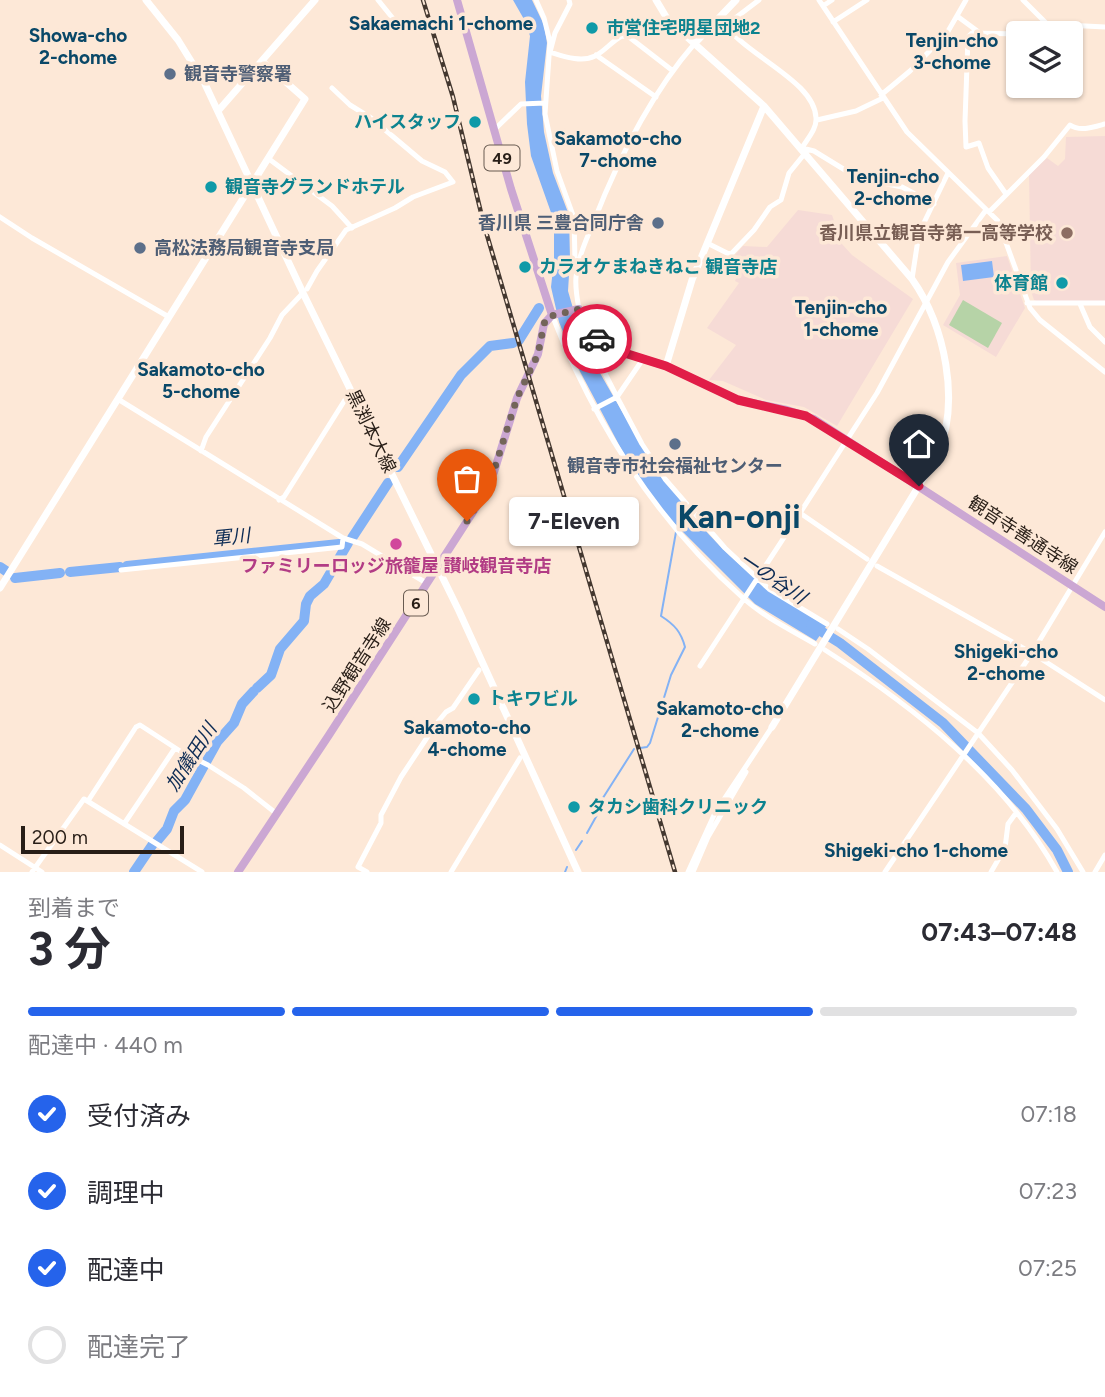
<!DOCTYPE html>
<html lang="ja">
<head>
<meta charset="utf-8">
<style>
	body { margin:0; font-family:Figtree,"Noto Sans JP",sans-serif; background:#f7f7f7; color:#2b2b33; height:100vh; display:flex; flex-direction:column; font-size:26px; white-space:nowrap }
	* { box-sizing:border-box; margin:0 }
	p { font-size:23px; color:#7c7c81 }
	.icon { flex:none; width:38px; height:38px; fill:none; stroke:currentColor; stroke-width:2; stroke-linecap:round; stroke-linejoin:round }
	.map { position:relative; height:872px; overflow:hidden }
	.sheet { display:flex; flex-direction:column; background:#fff; flex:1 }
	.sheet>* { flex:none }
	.buttons { position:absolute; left:1006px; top:21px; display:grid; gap:14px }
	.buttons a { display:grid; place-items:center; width:77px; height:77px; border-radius:7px; background:#fff; box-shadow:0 2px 5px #0004; font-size:35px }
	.scale { position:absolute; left:21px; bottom:18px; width:163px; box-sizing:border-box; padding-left:7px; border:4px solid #281e17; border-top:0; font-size:19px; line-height:24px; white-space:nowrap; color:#281e17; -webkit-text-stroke:5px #fde8d7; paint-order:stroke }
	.pin { position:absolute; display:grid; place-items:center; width:60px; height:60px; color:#fff; margin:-72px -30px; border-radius:50% 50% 50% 0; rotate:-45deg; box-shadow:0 0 7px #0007 }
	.pin .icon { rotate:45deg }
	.courier { position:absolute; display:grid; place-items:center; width:70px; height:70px; margin:-35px; border:5px solid #e11d48; border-radius:50%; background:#fff; color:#222; box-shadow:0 2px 9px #0007 }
	.bubble { position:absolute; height:49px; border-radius:7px; background:#fff; box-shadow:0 2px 5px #0004; font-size:23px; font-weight:700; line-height:49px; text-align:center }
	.summary em { font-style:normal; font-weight:700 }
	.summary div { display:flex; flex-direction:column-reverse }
	.summary { display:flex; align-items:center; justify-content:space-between; height:119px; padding:0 28px }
	h1 { font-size:46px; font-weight:700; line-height:52px }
	.bar { display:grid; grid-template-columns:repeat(4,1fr); gap:10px 7px; align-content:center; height:84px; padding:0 28px }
	.bar i { height:9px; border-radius:5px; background:#e1e1e2 }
	.bar .selected { background:#2563eb }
	.bar p { grid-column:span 4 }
	ol { padding:0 28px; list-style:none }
	li { display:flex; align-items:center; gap:21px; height:77px }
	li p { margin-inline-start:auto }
	li .icon { padding:7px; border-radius:50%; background:#2563eb; color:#fff; stroke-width:4 }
	li:last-child { color:#7c7c81 }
	li i { width:38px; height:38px; border:4px solid #e1e1e2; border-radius:50% }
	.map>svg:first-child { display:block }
</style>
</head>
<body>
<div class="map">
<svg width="1105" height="872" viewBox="0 0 1105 872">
	<rect width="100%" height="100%" fill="#fde8d7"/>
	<path fill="#f6dbd6" d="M 1105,136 L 1105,301 L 1040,303 L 1034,300 L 1031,291 L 1029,174 L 1047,158 L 1058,166 L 1065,159 L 1066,137 Z
		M 798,210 L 832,215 L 842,244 L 852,255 L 913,299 L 837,426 L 804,407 L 766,400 L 723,381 L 709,380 L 736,345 L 707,328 L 739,283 L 735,281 L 744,259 L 735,255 L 743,246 L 767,247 Z
		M 1007,256 L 1025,308 L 996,357 L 943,325 L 960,295 L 956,263 Z"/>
	<path fill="#b6d3a7" d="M 963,300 L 1002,323 L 988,348 L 949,325 Z"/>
	<path fill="#83b2f5" d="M 513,0 L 532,0 L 544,25 L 547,43 L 541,96 L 544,132 L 553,173 L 569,215 L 570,259 L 568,291 L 577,322 L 594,346 L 587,350 C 633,431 677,514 751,574 C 774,593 802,608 827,625 L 816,641 L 755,604 L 661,510 L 626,458 L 575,362 L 559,322 L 551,287 L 554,260 L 554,221 L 531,156 L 527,124 L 525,82 L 530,36 L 525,21 Z
		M 992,261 L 994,277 L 963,281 L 961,265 Z"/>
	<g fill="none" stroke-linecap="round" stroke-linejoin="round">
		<path stroke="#83b2f5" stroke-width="2" d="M 640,748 L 647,747 L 650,743 L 671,675 L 685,647 C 681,632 675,625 661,616 L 676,532
			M 587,833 L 597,815 L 601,801 L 634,749
			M 576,850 L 582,841
			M 565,872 L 567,867"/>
		<path stroke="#83b2f5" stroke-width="10" d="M 519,340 L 539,308
			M 398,467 L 461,375 L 490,346 L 513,343
			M 352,538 L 388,483
			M 127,566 L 339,544
			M 0,567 L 6,571
			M 70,572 L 120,567
			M 15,578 L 60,573
			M 811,625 L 840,643 L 943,723 L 1026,809 L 1057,850 L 1068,872
			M 257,688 L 271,675 L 280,649 L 304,621 L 306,604 L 310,596 L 324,584 L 348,543
			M 157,841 L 167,829 L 174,811 L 185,800 L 217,742 L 234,723 L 242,704 L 254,691
			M 134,872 L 153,844"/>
		<path stroke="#fff" stroke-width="5" d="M 378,0 L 395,21
			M 536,0 L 544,18 L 550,42 L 545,114 L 557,171 L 574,218 L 575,260 L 578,265
			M 569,0 L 570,4 L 555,33 L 550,52 C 563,56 581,63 595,56 C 605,51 612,41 622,36 L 629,37 L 673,71
			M 819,0 L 907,132 L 998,221 L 1030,308 L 1040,320 L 1105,372
			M 1023,0 L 1047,24 L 1105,27
			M 823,6 L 832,0
			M 957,16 L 980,33
			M 720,17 C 739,54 815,79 816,118 C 817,129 807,139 802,148 L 814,151 L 858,178 L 902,187 L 934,204
			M 722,21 L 734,19 L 759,0
			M 833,22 L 867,0
			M 1033,33 L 1044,23
			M 596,55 L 656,97
			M 881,95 L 910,71 L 947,33 L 966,0
			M 817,120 L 856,111 L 883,98
			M 494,130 L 521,104 L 545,103
			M 269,159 L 332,206 L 352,228
			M 1006,194 L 988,168 L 979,143 L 966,147 L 965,121 L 968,37 L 972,33 L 1018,34
			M 989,212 L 1044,157 L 1070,125 C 1080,132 1094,127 1105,124
			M 0,217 L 32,238 L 169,317
			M 707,243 L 729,254 L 732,253 L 754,230 L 770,207 L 781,200 L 789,173 L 806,152
			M 912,279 L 919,233 L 948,173
			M 307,289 L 317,271 L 346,230 L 395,208 L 413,197 L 453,182 L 445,172 L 422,161 L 371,118 L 350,105 L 332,88
			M 1027,303 L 1105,303
			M 1080,304 L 1090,327 L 1105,342
			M 579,309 C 577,298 575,288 576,277 C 578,257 587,238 594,221 C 619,157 650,95 695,43
			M 552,315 C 594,422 656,521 743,598 C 764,617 791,630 815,644
			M 643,359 L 617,397 L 642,444 L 665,479 L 725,548 L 769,589 L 827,624
			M 121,401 L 343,538 L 362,544 L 428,584
			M 594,409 L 617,397 L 595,354
			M 201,451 L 206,437 L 270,338 L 282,315 L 301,295
			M 279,500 L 284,497 L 348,395
			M 800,513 L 877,393 L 948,262 L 986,210
			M 877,566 L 1032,653 L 1105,700
			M 121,570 L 342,547 L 343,538
			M 838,629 L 868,649 L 978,733 L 1012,770 L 1057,829 L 1083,872
			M 825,650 C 914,707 1005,778 1057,872
			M 700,666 L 800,513 L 867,559
			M 88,801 L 136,727 L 140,725 L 180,751 L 208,765 L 244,788 L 277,814
			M 124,824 L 175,748
			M 0,845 L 42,872
			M 32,872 L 84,799 L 202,872
			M 367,872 L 358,867 L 381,823 L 381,815 L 401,777 L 436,724 L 446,712 L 453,708 L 479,670
			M 451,872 L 520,758
			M 688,872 L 715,813 L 772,727
			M 693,872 L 708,837 L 746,772
			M 885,872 L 1032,653 L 1105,532
			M 991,872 L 1005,848 L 1008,824 L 1016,813
			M 1095,872 L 1105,855"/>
		<path stroke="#fff" stroke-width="7" d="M 146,0 L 178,40 L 204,82 L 303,293 L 459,611 L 578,872
			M 656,0 L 668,20 L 764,106 L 912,279 C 945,326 961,402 937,456 L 772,727
			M 695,43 L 736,0
			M 218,111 L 315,0
			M 666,366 L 692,280 L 764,106
			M 0,588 L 305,99 L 262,61"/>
		<path stroke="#cba7d3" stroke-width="8" d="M 457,0 L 511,189 L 552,315
			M 552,315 L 579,309 L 591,333 L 599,341 L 615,350 L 666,366 L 738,400 L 787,410 L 814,419 L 1105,607
			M 238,872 L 329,735 L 482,498 L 494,472 L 517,398 L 538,354 L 544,324 L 552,315"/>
		<defs>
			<path id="rail" d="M 423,0 L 453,97 L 484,225 L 675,872"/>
		</defs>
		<use href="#rail" stroke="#443830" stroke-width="4.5"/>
		<use href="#rail" stroke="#fde8d7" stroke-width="2" stroke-dasharray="5" stroke-linecap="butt"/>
	</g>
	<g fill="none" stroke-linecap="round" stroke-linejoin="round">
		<path stroke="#73655a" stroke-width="7" stroke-dasharray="0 12.6" d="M 467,521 L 490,483 L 517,398 L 538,354 L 544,324 L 547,317 L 579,309 L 583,320 L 597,339"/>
		<path stroke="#e11d48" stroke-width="9" d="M 597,339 L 615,350 L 666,366 L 738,400 L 806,416 L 919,486"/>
	</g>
	<g fill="#0f9aa8" stroke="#fde8d7" stroke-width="2.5">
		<circle cx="592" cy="28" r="7"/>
		<circle cx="475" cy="122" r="7"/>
		<circle cx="211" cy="187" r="7"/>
		<circle cx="525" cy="267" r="7"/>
		<circle cx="1062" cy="283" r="7"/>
		<circle cx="474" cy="699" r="7"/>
		<circle cx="574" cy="807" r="7"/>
	</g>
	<g fill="#5c6f8a" stroke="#fde8d7" stroke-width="2.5">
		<circle cx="170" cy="74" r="7"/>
		<circle cx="658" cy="223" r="7"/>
		<circle cx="140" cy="248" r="7"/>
		<circle cx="675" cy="444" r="7"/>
	</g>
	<circle fill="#8d6e63" stroke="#fde8d7" stroke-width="2.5" cx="1067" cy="233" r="7"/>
	<circle fill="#d1479c" stroke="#fde8d7" stroke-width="2.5" cx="396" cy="544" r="7"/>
	<g text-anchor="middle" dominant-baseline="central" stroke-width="7" stroke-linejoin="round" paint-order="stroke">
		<g fill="#fde8d7" stroke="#685b51" stroke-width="2">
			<rect x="484.5" y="145.5" width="35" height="25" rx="5"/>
			<rect x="404" y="590.5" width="24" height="25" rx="5"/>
		</g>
		<g font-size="16" font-weight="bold" fill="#281e17">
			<text x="502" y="158">49</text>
			<text x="416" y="603">6</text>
		</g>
		<g font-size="18" font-weight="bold" fill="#0d838f" stroke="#fde8d7" text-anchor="start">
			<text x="606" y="28">市営住宅明星団地2</text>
			<text x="461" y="122" text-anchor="end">ハイスタッフ</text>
			<text x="225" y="187">観音寺グランドホテル</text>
			<text x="539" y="267">カラオケまねきねこ 観音寺店</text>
			<text x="1048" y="283" text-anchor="end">体育館</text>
			<text x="488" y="699">トキワビル</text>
			<text x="588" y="807">タカシ歯科クリニック</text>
		</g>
		<g font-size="18" font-weight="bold" fill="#4e5e75" stroke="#fde8d7" text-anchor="start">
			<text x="184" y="74">観音寺警察署</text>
			<text x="644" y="223" text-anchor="end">香川県 三豊合同庁舎</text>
			<text x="154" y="248">高松法務局観音寺支局</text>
			<text x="675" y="466" text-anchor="middle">観音寺市社会福祉センター</text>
		</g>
		<g font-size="18" font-weight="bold" fill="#785e54" stroke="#fde8d7" text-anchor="end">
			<text x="1053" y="233">香川県立観音寺第一高等学校</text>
		</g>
		<g font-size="18" fill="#281e17" stroke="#fde8d7">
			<text transform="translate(371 431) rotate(64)">黒渕本大線</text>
			<text transform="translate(1023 535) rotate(33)">観音寺善通寺線</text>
			<text transform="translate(357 665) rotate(-57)">込野観音寺線</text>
		</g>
		<g font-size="18" font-weight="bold" fill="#b23c85" stroke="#fde8d7">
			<text x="396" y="566">ファミリーロッジ旅籠屋 讃岐観音寺店</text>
		</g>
		<g font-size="19" font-weight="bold" fill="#0a4868" stroke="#fde8d7">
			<text x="441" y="23">Sakaemachi 1-chome</text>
			<text x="78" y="35">Showa-cho<tspan x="78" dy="22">2-chome</tspan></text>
			<text x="952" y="40">Tenjin-cho<tspan x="952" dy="22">3-chome</tspan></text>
			<text x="618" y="138">Sakamoto-cho<tspan x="618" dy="22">7-chome</tspan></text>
			<text x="893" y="176">Tenjin-cho<tspan x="893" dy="22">2-chome</tspan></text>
			<text x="841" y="307">Tenjin-cho<tspan x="841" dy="22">1-chome</tspan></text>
			<text x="201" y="369">Sakamoto-cho<tspan x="201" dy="22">5-chome</tspan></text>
			<text x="1006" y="651">Shigeki-cho<tspan x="1006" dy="22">2-chome</tspan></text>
			<text x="720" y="708">Sakamoto-cho<tspan x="720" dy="22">2-chome</tspan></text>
			<text x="467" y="727">Sakamoto-cho<tspan x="467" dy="22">4-chome</tspan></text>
			<text x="916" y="850">Shigeki-cho 1-chome</text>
		</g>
		<g font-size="19" font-style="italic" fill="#0c2b54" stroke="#fde8d7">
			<text transform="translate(231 537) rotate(-6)">軍川</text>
			<text transform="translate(773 578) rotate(34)">一の谷川</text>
			<text transform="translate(191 757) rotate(-57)">加儀田川</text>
		</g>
		<g font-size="32" font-weight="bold" fill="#0a4868" stroke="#fde8d7">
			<text x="739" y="517">Kan-onji</text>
		</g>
	</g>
</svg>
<div class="buttons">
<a><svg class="icon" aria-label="layers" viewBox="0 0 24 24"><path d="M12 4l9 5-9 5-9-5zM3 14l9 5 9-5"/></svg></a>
</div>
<div class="scale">200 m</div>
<div class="pin" style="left:467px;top:521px;background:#ea580c"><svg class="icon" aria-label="bag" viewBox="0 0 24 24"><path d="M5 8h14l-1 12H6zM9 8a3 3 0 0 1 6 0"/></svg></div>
<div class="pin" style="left:919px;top:486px;background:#1f2937"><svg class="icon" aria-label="home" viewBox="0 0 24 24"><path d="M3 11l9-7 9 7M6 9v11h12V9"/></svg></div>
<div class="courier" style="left:597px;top:339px"><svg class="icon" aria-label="car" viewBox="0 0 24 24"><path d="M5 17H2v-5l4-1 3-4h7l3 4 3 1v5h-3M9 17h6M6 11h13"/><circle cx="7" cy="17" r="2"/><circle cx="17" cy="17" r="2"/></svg></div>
<div class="bubble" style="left:509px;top:497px;width:130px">7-Eleven</div>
</div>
<section class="sheet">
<div class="summary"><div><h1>3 分</h1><p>到着まで</p></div><em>07:43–07:48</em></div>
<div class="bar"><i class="selected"></i><i class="selected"></i><i class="selected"></i><i></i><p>配達中 · 440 m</p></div>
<ol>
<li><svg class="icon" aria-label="check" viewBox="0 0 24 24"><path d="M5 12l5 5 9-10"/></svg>受付済み<p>07:18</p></li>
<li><svg class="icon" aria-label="check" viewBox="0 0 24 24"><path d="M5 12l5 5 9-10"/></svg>調理中<p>07:23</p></li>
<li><svg class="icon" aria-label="check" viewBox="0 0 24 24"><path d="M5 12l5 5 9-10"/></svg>配達中<p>07:25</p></li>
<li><i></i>配達完了</li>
</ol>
</section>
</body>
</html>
